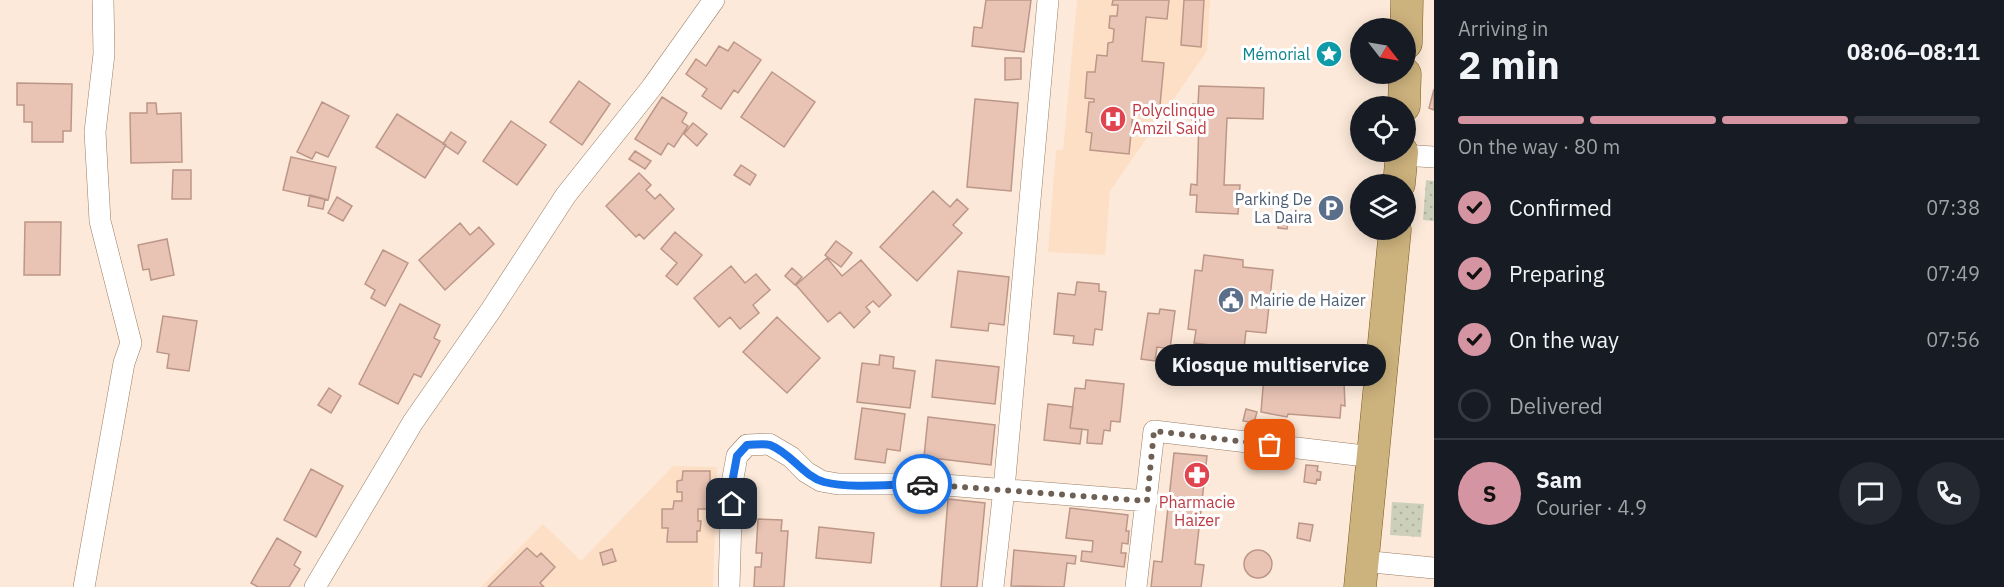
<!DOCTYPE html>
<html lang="en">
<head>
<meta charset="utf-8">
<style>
	body { margin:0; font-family:"IBM Plex Sans",sans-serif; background:#242831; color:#f1f3f6; height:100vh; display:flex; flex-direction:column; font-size:22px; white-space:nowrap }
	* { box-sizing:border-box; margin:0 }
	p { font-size:20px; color:#9ea1a6 }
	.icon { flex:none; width:33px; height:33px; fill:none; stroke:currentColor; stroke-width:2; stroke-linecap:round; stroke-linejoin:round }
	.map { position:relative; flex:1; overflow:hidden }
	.details { display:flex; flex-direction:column; background:#171b24; width:570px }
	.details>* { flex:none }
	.needle { width:39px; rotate:121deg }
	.fabs { position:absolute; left:1350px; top:18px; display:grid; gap:12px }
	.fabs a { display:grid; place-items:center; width:66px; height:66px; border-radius:50%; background:#171b24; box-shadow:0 3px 15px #0003; font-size:30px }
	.pin { position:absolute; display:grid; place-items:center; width:51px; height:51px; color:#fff; margin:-26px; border-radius:12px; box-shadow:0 3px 9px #0006 }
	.courier { position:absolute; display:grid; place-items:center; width:60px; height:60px; margin:-30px; border:4px solid #1a73e8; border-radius:50%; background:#fff; color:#222; box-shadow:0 2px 8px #0007 }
	.bubble { position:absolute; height:42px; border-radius:21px; background:#171b24; box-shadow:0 3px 15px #0003; font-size:20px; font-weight:700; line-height:42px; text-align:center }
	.overview em { font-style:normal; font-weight:700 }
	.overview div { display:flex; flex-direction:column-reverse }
	.overview { display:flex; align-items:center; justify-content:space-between; height:102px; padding:0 24px }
	h1 { font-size:39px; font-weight:700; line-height:45px }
	.bar { display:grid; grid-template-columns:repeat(4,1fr); gap:9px 6px; align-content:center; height:72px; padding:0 24px }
	.bar i { height:8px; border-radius:4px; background:#363941 }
	.bar .selected { background:#d594a1 }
	.bar p { grid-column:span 4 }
	.line { display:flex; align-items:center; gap:15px; padding:0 24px; border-top:2px solid #363941 }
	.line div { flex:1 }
	.round { display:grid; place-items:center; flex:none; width:63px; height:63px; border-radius:32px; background:#242831 }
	ol { padding:0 24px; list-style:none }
	li { display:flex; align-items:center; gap:18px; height:66px }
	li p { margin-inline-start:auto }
	li .icon { padding:6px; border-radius:50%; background:#d594a1; color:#111; stroke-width:4 }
	li:last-child { color:#9ea1a6 }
	li i { width:33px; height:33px; border:3px solid #363941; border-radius:50% }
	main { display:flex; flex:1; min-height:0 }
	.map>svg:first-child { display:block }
</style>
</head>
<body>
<main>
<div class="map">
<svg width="1434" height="587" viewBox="0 0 1434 587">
	<defs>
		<pattern id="grass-dots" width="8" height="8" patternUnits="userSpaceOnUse" patternTransform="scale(1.5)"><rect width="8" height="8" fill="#ccd0bb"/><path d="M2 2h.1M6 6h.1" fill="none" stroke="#afb2a0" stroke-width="1.8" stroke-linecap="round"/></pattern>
	</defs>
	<rect width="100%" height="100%" fill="#fce9d9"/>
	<path fill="#fddfc5" d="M 1077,0 L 1210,0 L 1207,51 L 1110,191 L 1105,255 L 1048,252 L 1056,150 L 1063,150 Z
		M 673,466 L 717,467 L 713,587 L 481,587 L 543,524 L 581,561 Z"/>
	<path fill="url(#grass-dots)" d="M 1426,180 L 1434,181 L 1434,221 L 1423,220 Z
		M 1392,502 L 1424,504 L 1421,537 L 1390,535 Z"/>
	<path fill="#e9c4b5" stroke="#bc9788" stroke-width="1.5" d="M 986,0 L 1031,0 L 1024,52 L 972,46 L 974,27 L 982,28 Z
		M 1113,0 L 1169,0 L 1167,19 L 1146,17 L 1142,61 L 1164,63 L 1159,116 L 1133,113 L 1129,154 L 1090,150 L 1092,133 L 1086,132 L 1089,102 L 1094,102 L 1094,99 L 1085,98 L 1087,72 L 1095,72 L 1097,55 L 1107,56 L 1108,43 L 1113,42 L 1114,29 L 1109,28 L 1110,16 L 1117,16 L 1118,5 L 1112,5 Z
		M 1184,0 L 1204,0 L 1201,47 L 1181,45 Z
		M 734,42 L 761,60 L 738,93 L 734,90 L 721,109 L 702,96 L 707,89 L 686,74 L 696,59 L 706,66 L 719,46 L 728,51 Z
		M 1005,58 L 1021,58 L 1021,79 L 1005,80 Z
		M 772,72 L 815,102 L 784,147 L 741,117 Z
		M 579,81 L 610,104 L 582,145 L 550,122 Z
		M 17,83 L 72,84 L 71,131 L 63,131 L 63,142 L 32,142 L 32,122 L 24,122 L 24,105 L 17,105 Z
		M 1199,86 L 1264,88 L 1263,119 L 1227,118 L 1224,185 L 1240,185 L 1238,214 L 1196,212 L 1197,195 L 1190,195 L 1191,184 L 1197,185 L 1199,120 L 1192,120 L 1193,104 L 1198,105 Z
		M 1434,89 L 1434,110 L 1429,108 Z
		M 662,97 L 687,113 L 682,122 L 688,126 L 674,147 L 668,143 L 661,155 L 635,139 Z
		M 975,99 L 1018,103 L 1011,191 L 967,187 Z
		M 322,102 L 349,116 L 328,157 L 316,152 L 312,159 L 297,152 Z
		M 147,103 L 156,103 L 157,114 L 181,113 L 182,162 L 131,163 L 130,113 L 147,113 Z
		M 397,114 L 446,145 L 425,178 L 376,147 Z
		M 511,121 L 546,145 L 517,185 L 483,161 Z
		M 693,123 L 707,134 L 697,146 L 684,134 Z
		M 451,132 L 466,142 L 458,154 L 443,144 Z
		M 635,151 L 651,161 L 645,169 L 629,159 Z
		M 291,157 L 336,167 L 328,200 L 283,190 Z
		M 741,165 L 756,175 L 750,185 L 734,175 Z
		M 173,170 L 191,170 L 191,199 L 172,199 Z
		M 639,173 L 651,185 L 646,190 L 655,199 L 660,194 L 674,209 L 644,239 L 639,234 L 636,237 L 606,206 Z
		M 933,191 L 950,207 L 957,199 L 968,209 L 953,225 L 962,233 L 917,281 L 880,247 Z
		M 310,195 L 325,199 L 323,209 L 308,206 Z
		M 337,197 L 352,206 L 343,221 L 328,213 Z
		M 1280,215 L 1289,216 L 1287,229 L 1278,228 Z
		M 25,222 L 61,222 L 60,275 L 24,275 Z
		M 460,223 L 470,235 L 479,227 L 494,244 L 445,290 L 419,260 Z
		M 675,232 L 702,255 L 677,285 L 666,276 L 677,263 L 661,249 Z
		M 167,239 L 174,275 L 151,280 L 149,269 L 143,270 L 138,245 Z
		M 836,241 L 852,253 L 841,267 L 825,255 Z
		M 383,250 L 408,263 L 385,306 L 371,298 L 375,290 L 365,284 Z
		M 1204,255 L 1243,260 L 1243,267 L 1273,270 L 1266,333 L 1246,331 L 1244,348 L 1234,346 L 1233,353 L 1217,351 L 1218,346 L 1194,343 L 1196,330 L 1188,329 L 1195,270 L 1202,271 Z
		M 827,258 L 842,276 L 861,260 L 891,295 L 879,307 L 873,301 L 866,307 L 870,312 L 854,328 L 840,312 L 828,322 L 796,285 Z
		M 731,266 L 745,283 L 756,274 L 770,290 L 753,305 L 759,313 L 740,329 L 730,317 L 719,327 L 694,298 Z
		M 792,268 L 802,277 L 795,285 L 785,276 Z
		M 958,271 L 1009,277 L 1004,325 L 989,323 L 988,331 L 951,327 Z
		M 1077,282 L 1099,284 L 1099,291 L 1106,292 L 1102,330 L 1095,329 L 1093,345 L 1073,343 L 1074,336 L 1054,334 L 1058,293 L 1075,295 Z
		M 400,304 L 440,325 L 434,338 L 440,341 L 421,377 L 414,374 L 398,404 L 359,384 Z
		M 1160,309 L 1175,311 L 1170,349 L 1157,347 L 1155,361 L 1141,359 L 1148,313 L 1159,314 Z
		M 163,316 L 197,321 L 189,371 L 167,368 L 169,354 L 157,352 Z
		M 777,317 L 820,358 L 787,393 L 743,352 Z
		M 880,355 L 894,357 L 893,368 L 915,371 L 910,408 L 857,402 L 862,363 L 879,365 Z
		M 1308,358 L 1318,362 L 1321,366 L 1320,376 L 1331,376 L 1330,380 L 1344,381 L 1345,406 L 1341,405 L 1340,418 L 1288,414 L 1287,417 L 1261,412 L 1264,376 L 1278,377 L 1278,372 L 1292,373 L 1298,359 Z
		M 936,360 L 999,367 L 995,404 L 932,397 Z
		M 1086,380 L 1124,384 L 1120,422 L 1111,421 L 1110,431 L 1104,430 L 1102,444 L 1087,443 L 1088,430 L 1070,428 L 1075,388 L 1085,389 Z
		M 329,388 L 341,396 L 331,413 L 318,405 Z
		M 1048,404 L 1073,407 L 1070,428 L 1082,429 L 1080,444 L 1044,440 Z
		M 862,408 L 905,414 L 900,451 L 887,449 L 885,463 L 855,459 Z
		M 1246,409 L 1257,412 L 1254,423 L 1243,421 Z
		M 928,417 L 995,425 L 991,465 L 924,457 Z
		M 1174,453 L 1207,456 L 1195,564 L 1204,565 L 1201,587 L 1151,587 L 1154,561 L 1162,562 Z
		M 1306,465 L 1318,466 L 1317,471 L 1321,472 L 1320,480 L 1317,479 L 1316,484 L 1304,482 Z
		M 311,469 L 343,486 L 316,537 L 284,520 Z
		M 683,471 L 710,471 L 710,487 L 714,487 L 714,500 L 709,500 L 709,509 L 698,509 L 698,521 L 701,521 L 700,531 L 697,531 L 697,542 L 667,542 L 668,528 L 662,528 L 662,509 L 673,509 L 674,501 L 682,501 L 682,492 L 677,492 L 677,481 L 682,480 Z
		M 948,499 L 985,503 L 977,587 L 941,587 Z
		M 1070,508 L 1128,515 L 1126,531 L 1129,531 L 1128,544 L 1122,543 L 1121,553 L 1126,553 L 1124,567 L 1081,561 L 1082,551 L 1092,552 L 1093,541 L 1066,538 Z
		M 758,519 L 782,520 L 781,531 L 788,531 L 784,587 L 754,587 L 755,567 L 761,567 L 762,553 L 756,553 Z
		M 1299,523 L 1313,525 L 1310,541 L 1297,538 Z
		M 819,527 L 874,533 L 871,563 L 816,558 Z
		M 277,538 L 301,552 L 294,565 L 300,569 L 289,587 L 258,587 L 251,583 Z
		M 527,548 L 537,557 L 541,553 L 555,567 L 540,583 L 544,587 L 488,587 Z
		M 612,549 L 616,561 L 603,565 L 600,553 Z
		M1244 564a14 14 0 1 1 28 0a14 14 0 1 1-28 0Z
		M 1014,550 L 1076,556 L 1075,564 L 1067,563 L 1064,587 L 1011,586 Z"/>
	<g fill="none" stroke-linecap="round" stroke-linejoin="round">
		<defs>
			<path id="street" d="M 1402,155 L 1434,157
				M 1362,561 L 1434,568
				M 84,587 L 124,363 L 131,343 L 100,221 L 95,132 L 104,54 L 103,0
				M 315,587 L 413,422 L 491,310 L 566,195 L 652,87 L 714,0
				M 729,587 L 732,483 L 737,456 L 747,445 L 769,444 L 791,457 L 806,472 L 821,481 L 838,484 L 932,484 L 1147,501
				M 993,587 L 1004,489 L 1048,0
				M 1136,587 L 1154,431 L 1373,457"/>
			<path id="primary" d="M 1406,43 L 1407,0
				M 1404,106 L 1405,74
				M 1399,184 L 1402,152
				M 1360,587 L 1395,230"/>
		</defs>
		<use href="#street" stroke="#9a7e65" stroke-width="22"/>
		<use href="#primary" stroke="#7a5b1e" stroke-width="33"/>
		<use href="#street" stroke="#fff" stroke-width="21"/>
		<use href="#primary" stroke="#ccb27d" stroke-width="32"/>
	</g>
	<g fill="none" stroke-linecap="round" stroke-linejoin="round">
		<path stroke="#6e6055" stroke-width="6" stroke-dasharray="0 10.8" d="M 922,484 L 1147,501 L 1154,431 L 1270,445"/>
		<path stroke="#1a73e8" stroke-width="8" d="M 732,504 L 732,483 L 737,456 L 747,445 C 754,445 764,443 770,445 C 791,453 803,476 824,482 C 851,489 893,484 922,484"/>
	</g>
	<defs>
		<symbol id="sight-disc" viewBox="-11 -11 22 22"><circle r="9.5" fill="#0f9aa8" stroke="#fff"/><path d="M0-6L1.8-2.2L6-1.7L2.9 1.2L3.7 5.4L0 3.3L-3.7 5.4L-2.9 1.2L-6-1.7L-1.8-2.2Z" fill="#fff"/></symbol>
		<symbol id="hospital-disc" viewBox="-11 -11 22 22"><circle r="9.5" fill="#e0444e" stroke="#fff"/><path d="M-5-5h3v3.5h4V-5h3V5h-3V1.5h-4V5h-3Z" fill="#fff"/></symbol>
		<symbol id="parking-disc" viewBox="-11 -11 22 22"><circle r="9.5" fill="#5c6f8a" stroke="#fff"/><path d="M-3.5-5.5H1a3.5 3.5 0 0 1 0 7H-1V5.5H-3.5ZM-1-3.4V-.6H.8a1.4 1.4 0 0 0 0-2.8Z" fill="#fff"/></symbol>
		<symbol id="civic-disc" viewBox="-11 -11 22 22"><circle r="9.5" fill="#5c6f8a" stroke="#fff"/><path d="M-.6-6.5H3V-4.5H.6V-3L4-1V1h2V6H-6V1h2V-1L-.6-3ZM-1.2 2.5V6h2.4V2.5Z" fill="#fff"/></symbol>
		<symbol id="pharmacy-disc" viewBox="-11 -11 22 22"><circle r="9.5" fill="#e0444e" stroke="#fff"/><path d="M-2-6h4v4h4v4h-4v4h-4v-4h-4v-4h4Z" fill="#fff"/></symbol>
	</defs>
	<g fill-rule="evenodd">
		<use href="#sight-disc" x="1314" y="39" width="30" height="30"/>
		<use href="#hospital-disc" x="1098" y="104" width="30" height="30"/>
		<use href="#parking-disc" x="1316" y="193" width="30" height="30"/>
		<use href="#civic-disc" x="1216" y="285" width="30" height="30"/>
		<use href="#pharmacy-disc" x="1182" y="460" width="30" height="30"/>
	</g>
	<g text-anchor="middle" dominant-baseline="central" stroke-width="6" stroke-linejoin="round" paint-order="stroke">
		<g font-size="16" fill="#0d838f" stroke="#fff" text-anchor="end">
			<text x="1310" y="54">Mémorial</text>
		</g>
		<g font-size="16" fill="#be3a42" stroke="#fff" text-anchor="start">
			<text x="1132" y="110">Polyclinque<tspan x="1132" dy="18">Amzil Said</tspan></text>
			<text x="1197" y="502" text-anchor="middle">Pharmacie<tspan x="1197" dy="18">Haizer</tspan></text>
		</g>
		<g font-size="16" fill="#4e5e75" stroke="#fff" text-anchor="end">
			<text x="1312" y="199">Parking De<tspan x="1312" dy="18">La Daira</tspan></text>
			<text x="1250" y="300" text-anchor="start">Mairie de Haizer</text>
		</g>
	</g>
</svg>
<div class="fabs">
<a><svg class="needle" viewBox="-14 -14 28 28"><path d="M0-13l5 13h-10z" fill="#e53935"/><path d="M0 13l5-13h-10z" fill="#9ea1a6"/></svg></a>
<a><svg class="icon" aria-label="locate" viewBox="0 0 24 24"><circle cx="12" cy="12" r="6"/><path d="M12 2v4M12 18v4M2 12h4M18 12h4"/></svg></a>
<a><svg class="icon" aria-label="layers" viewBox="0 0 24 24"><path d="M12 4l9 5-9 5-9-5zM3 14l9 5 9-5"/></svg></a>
</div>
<div class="pin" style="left:1270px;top:445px;background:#ea580c"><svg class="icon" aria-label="bag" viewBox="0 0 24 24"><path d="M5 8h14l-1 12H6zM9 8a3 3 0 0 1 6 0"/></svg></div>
<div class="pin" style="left:732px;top:504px;background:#1f2937"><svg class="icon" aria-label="home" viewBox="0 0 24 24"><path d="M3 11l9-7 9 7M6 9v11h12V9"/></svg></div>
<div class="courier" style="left:922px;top:484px"><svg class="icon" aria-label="car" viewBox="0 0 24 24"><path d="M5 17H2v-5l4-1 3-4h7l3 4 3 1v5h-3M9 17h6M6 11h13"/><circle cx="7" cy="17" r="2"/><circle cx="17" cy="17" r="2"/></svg></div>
<div class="bubble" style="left:1155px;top:344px;width:231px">Kiosque multiservice</div>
</div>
<section class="details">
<div class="overview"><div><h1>2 min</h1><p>Arriving in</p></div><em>08:06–08:11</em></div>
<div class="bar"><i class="selected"></i><i class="selected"></i><i class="selected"></i><i></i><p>On the way · 80 m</p></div>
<ol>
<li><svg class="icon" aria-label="check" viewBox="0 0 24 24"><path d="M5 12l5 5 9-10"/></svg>Confirmed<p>07:38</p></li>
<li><svg class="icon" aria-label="check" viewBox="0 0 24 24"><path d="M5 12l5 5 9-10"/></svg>Preparing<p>07:49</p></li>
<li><svg class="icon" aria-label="check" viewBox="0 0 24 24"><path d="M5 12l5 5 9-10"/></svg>On the way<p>07:56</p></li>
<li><i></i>Delivered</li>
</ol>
<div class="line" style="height:108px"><b class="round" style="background:#d594a1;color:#111">S</b><div><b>Sam</b><p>Courier · 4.9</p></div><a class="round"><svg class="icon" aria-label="chat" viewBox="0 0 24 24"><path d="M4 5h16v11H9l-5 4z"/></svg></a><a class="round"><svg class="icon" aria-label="phone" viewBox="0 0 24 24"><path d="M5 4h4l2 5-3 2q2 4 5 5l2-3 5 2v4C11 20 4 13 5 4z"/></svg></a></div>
</section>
</main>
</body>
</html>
